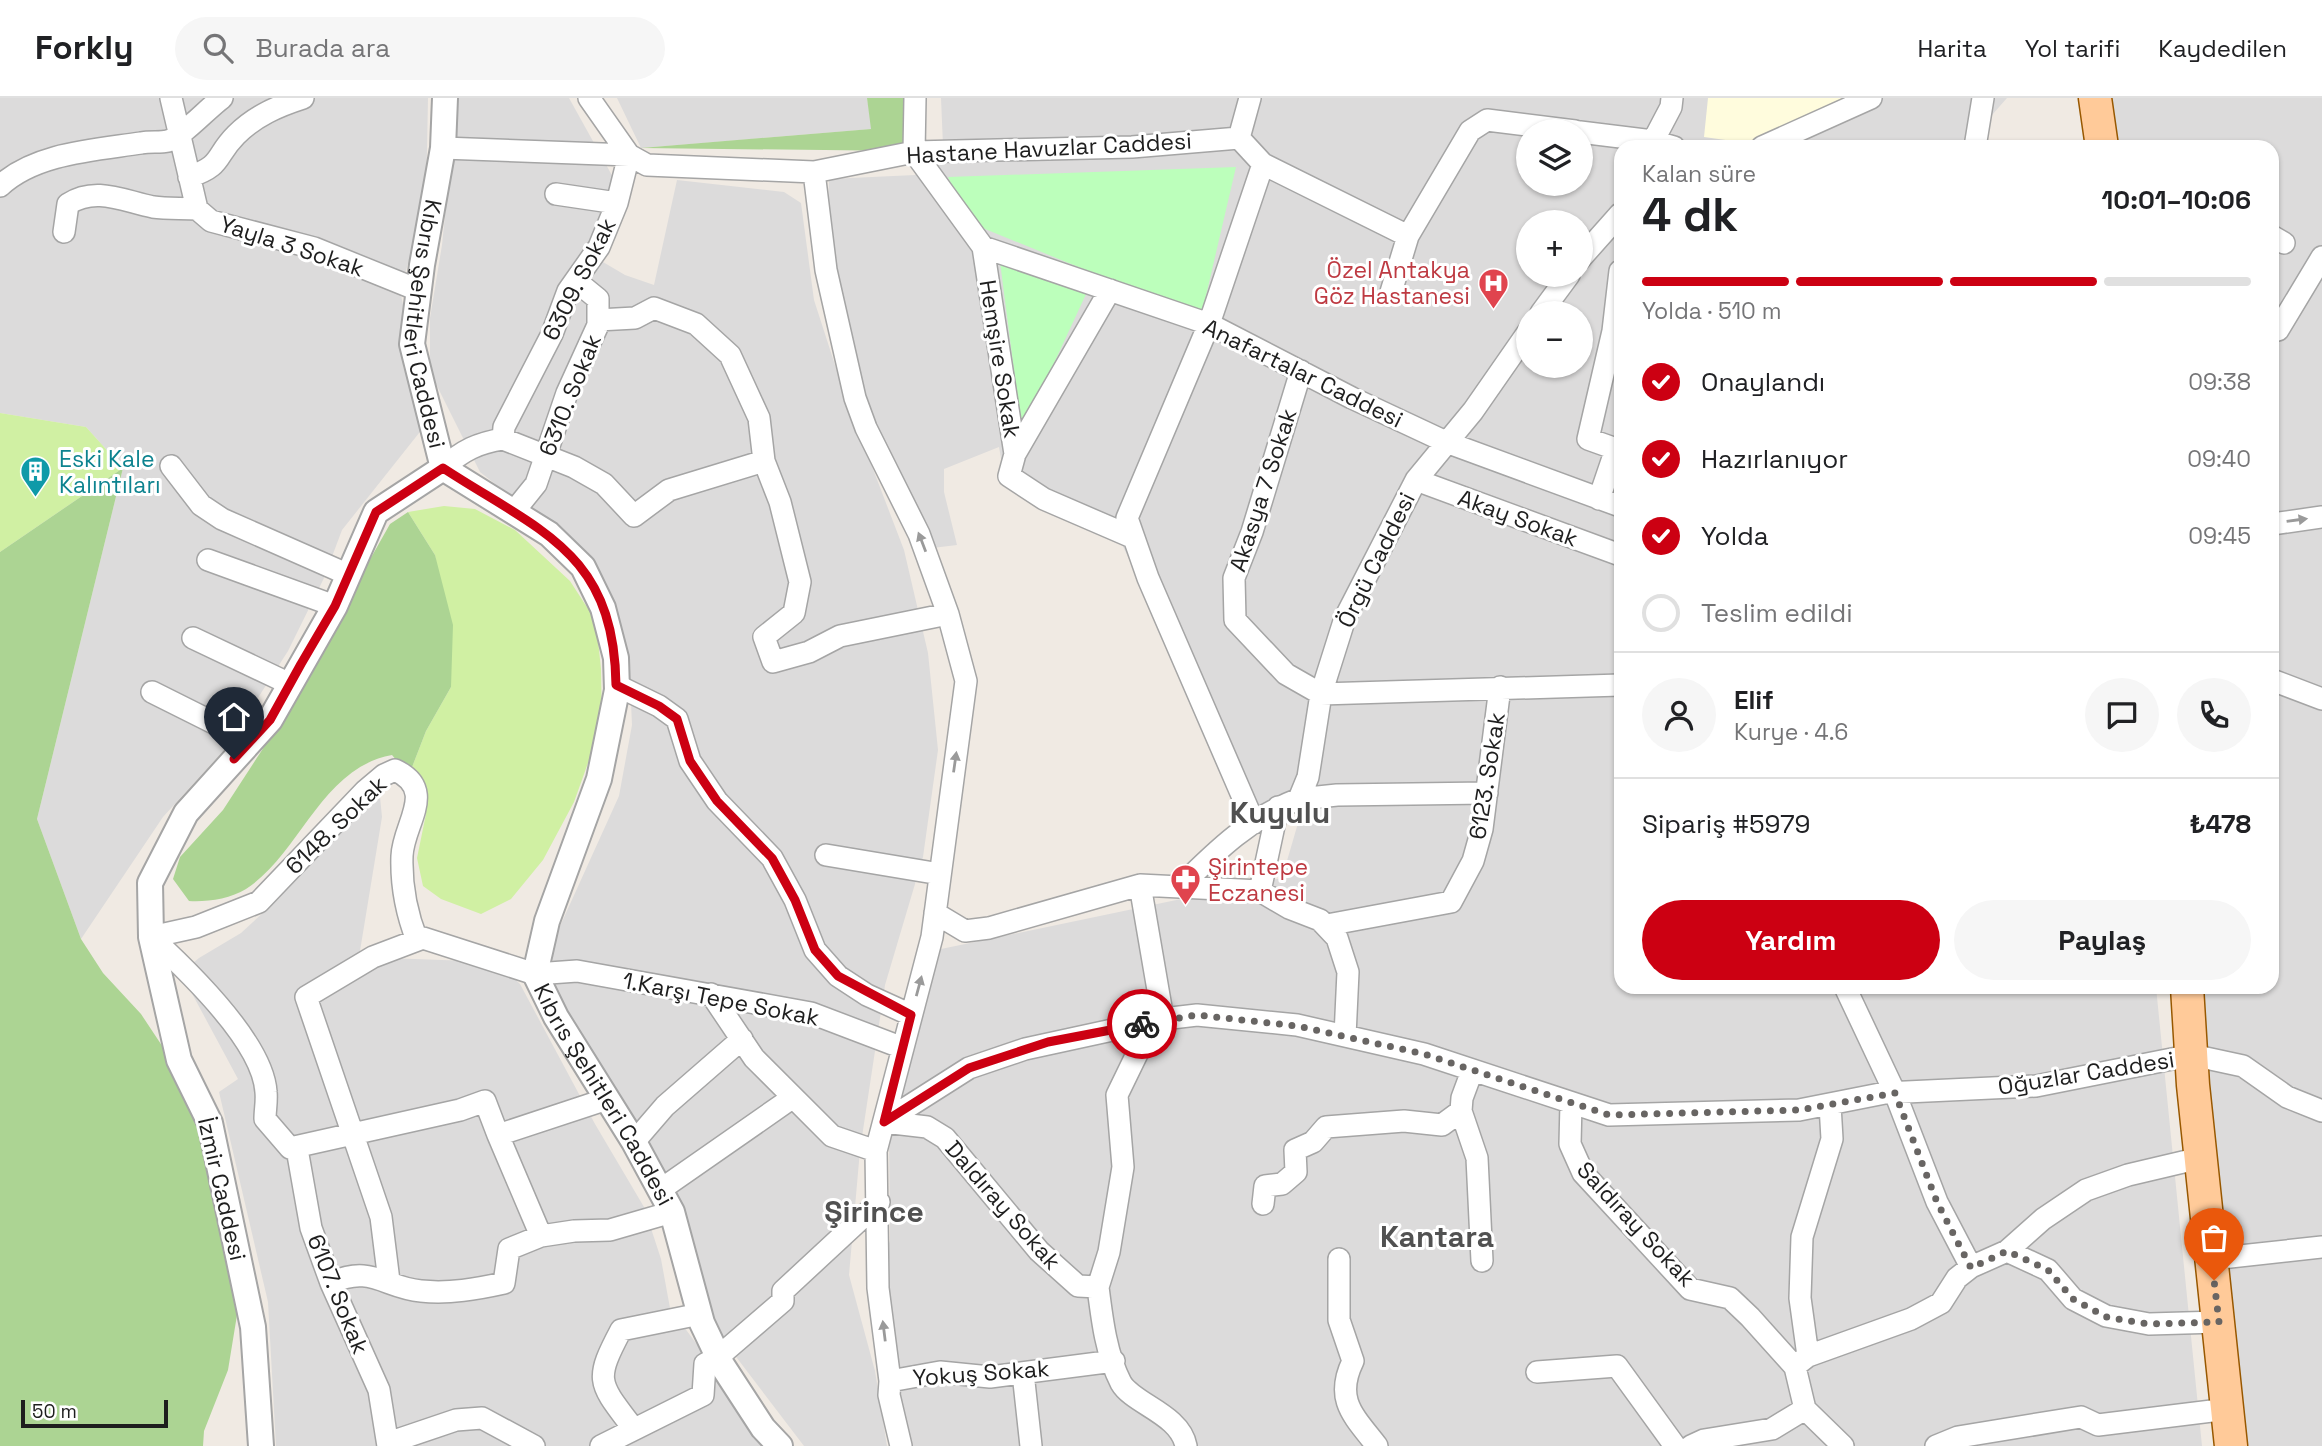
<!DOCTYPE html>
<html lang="tr">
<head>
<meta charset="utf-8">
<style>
	body { margin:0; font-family:"Space Grotesk",sans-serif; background:#f6f6f6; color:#202124; height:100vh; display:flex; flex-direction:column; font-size:26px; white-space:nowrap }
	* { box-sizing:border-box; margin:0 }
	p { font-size:23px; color:#757577 }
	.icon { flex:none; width:38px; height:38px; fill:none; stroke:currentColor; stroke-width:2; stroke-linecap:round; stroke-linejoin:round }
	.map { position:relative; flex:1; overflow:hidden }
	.drawer { position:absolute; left:1614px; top:42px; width:665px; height:854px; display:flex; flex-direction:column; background:#fff; border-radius:21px; box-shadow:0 2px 5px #0004 }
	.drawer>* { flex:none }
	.fabs { position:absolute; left:1516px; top:21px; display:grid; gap:14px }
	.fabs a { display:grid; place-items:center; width:77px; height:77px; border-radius:50%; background:#fff; box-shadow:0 2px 5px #0004; font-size:35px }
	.scale { position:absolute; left:21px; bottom:18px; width:147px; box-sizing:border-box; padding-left:7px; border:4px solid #1e1e1e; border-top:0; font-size:19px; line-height:24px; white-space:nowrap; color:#1e1e1e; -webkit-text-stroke:5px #fff; paint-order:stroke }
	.pin { position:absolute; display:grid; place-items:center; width:60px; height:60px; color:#fff; margin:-72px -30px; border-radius:50% 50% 50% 0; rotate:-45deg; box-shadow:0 0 7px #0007 }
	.pin .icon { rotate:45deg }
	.courier { position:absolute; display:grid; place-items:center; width:70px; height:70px; margin:-35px; border:5px solid #cc0012; border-radius:50%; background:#fff; color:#222; box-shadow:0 2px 9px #0007 }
	.head em { font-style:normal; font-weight:600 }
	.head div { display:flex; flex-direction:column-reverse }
	.head { display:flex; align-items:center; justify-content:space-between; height:119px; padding:0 28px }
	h1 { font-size:46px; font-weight:600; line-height:52px }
	.bar { display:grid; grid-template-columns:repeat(4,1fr); gap:10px 7px; align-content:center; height:84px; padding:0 28px }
	.bar i { height:9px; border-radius:5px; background:#e0e0e0 }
	.bar .active { background:#cc0012 }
	.bar p { grid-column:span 4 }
	.line { display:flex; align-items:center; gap:18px; padding:0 28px; border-top:2px solid #e0e0e0 }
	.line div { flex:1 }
	.round { display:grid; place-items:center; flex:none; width:74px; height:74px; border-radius:37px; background:#f6f6f6 }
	ol { padding:0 28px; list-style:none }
	li { display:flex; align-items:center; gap:21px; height:77px }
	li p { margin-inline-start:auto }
	li .icon { padding:7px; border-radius:50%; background:#cc0012; color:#fff; stroke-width:4 }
	li:last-child { color:#757577 }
	li i { width:38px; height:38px; border:4px solid #e0e0e0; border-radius:50% }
	.cta { display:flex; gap:14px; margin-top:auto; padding:14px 28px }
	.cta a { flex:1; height:80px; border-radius:42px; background:#cc0012; color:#fff; font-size:28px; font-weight:600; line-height:80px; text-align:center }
	.cta a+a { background:#f6f6f6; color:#202124 }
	header { display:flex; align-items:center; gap:42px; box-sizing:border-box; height:98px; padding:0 35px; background:#fff; border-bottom:2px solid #e0e0e0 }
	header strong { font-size:33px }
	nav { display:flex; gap:38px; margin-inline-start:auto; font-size:24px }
	.search { width:490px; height:63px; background:#f6f6f6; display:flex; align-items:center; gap:18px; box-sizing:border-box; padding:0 24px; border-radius:38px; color:#757577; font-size:26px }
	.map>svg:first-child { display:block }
</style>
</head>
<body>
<header>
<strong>Forkly</strong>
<div class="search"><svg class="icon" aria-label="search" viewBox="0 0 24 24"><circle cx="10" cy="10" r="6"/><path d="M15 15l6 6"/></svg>Burada ara</div>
<nav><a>Harita</a><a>Yol tarifi</a><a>Kaydedilen</a></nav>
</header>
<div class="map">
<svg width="2322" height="1348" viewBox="0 0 2322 1348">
	<rect width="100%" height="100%" fill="#f0eae3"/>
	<path fill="#dcdbdb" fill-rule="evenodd" d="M 0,0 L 428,0 L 426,104 L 400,193 L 412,246 L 403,268 L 423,330 L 342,432 L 324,480 L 288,553 L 225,651 L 163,719 L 81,841 L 37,721 L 123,370 L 86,329 L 0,315 Z
		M 457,0 L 569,0 L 614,81 L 603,164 L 625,177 L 654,187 L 677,82 L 784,94 L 801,105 L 814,202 L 845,298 L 904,452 L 928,555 L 938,652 L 923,759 L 885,887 L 860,1052 L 849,1177 L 875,1273 L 887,1348 L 804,1348 L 724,1243 L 693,1194 L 674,1116 L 557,901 L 551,848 L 619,698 L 632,627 L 629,561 L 606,495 L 573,448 L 480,374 L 430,274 L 430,220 L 442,147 Z
		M 617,0 L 867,0 L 872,31 L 641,50 Z
		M 941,0 L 2007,0 L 1977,34 L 1986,49 L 1620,49 L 1620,889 L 2156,889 L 2202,1348 L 913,1348 L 895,1324 L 879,1170 L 890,1143 L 889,1037 L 917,856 L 1282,780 L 1303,708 L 1250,716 L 1118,438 L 1005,383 L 999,349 L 944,371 L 944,394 L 957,447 L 924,451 L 861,316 L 863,285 L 839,203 L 828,116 L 829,81 L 915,77 L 943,48 ZM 1528,33 L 1580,33 L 1580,86 L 1528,86 ZM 1528,124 L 1580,124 L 1580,177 L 1528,177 ZM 1528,215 L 1580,215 L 1580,268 L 1528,268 Z
		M 2099,0 L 2322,0 L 2322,1348 L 2226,1348 L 2183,889 L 2272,889 L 2272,49 L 2102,49 Z
		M 371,696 L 380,699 L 382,719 L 359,859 L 497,864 L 520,886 L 595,1026 L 644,1109 L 661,1161 L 670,1210 L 772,1348 L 276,1348 L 268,1204 L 219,994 L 238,981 L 181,875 L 199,860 L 241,835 L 279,800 Z"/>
	<path fill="#fffcdd" d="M 1708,0 L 1850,0 L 1747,45 L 1704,39 Z"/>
	<path fill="#d0f0a3" d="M 0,315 L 86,329 L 123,370 L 0,454 Z
		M 444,408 L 475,411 L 515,432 L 570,483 L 596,523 L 601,571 L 602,626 L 574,704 L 543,762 L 511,801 L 481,816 L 441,801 L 423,788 L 417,760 L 426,716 L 409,677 L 426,633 L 451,589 L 435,457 L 408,414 Z"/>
	<path fill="#acd493" d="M 867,0 L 903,0 L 908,53 L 641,50 L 871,31 Z
		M 123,370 L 37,721 L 81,841 L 103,875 L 141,916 L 194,996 L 234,1144 L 237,1217 L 228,1272 L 204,1333 L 203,1348 L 0,1348 L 0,454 Z
		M 408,414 L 435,457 L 453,527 L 451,589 L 426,633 L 409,677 L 392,657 C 321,670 301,755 246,791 C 230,801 207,804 189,803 L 173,781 L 180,759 L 223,712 L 264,649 L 390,426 Z"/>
	<path fill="#bcffbb" d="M 1236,69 L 1201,219 L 968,124 L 948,79 Z
		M 1000,164 L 1087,194 L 1022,334 Z"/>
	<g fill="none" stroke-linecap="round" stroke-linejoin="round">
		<defs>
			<path id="minor" d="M 171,0 L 197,111 L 211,123 L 314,150 L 418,192
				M 1580,34 L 1653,43 L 1674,49
				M 1239,40 L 1263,66 L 1408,138
				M 1650,49 L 1671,9 L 1672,0
				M 1762,49 L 1871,0
				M 1975,49 L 1983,0
				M 443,50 L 629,57 L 647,67 L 814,74 L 914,54 L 1132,49 L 1239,40 L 1250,0
				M 914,54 L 983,149 L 1015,356 L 1009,378 L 1044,401 L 1132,439
				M 914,54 L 915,0
				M 814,74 L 826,172 L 855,300 L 866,330 L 919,436 L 948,516 L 966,583 L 932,839 L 876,1053 L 878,1190 L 890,1283 L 889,1297 L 901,1348
				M 189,79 C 224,67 214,59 236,37 C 255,18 278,8 303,0
				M 0,88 C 35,55 95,52 141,45 C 150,43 160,45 168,43 C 184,37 207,11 222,0
				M 556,96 L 617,105
				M 64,134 L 68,106 C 96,88 123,103 153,109 C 167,111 182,110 197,111
				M 2272,138 L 2284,145
				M 983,149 L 1209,226 L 1352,300 L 1446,344 L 1620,408
				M 1580,161 L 1620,116
				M 1391,194 L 1408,138 L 1470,33 L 1487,22 L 1575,33
				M 1541,215 L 1569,177
				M 598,222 L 635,220 L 654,210 L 696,226 L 730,257 L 759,320 L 764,363 L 780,404 L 800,484 L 794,515 L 764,539 L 773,564 L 809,554 L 840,538 L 948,516
				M 2272,227 L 2278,232 L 2322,159
				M 1301,273 L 1252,434 L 1234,480 L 1235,522 L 1286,576 L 1321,596 L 1620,587
				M 503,341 L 574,369 L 604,386 L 634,418 L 669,392 L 764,363
				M 1015,356 L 1110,192
				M 171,368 L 201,407 L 222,421 L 349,477
				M 443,370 C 463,352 478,345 503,341 L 504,329 L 552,236 L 568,193 L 599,149 L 617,105 L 629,57 L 589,0
				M 1416,382 L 1620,457
				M 1599,401 L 1616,351 L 1588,341 L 1613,233 L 1620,173
				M 515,412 L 536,386 L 567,295 L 598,227 L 598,201 L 576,183
				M 2272,426 L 2322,419
				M 208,462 L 335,508
				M 193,540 L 290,586
				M 2272,582 L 2322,601
				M 616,587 L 659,608 L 677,621 L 690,663 L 717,703 L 772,760 L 795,802 L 815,852 L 838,878 L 867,897 L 911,917
				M 152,594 L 250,643
				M 1299,701 L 1337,697 L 1487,695
				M 1254,725 L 1148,480 L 1127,420 L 1209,226 L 1263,66
				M 826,757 L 940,776
				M 1140,787 L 1163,921
				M 1181,788 C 1216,753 1251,719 1299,701 L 1308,679 L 1321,596 L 1345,520 L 1416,382 L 1473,313 L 1528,234
				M 1260,793 L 1278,709
				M 935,815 L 965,833 L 989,830 L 1140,787 L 1260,793 L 1289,810 L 1320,822 L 1337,840 L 1348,874 L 1345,938
				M 1327,827 L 1451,804 L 1473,763 L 1482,731 L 1500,589
				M 151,839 C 186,871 263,944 266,994 C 267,1003 265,1012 265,1021 L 290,1050 L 460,1012 L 485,1003 L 498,1037 L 607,1001
				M 151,839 L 196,829 L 259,804 L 365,693 L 384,677 L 395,672 C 438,692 403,726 402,758 C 401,788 406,814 417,842
				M 1845,889 L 1895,995 L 1937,1104 L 1971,1169
				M 711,896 L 754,960 L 832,1038 L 876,1053
				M 1571,1005 L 1570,1046 L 1583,1075 L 1690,1191 L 1730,1200 L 1750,1219 L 1795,1269 L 1805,1311 L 1843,1348
				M 1461,1013 L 1477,1060 L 1482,1163
				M 884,1024 L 969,970 L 1025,951 L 1163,921 L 1197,917 L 1297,927 L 1424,956 L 1609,1017 L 1799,1012 L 1885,995 L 2036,988 L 2192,957 L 2243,968 L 2287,999 L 2322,1013
				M 884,1024 L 927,1029 L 945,1040 L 1039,1153 L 1078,1188 L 1098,1189 C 1102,1221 1106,1256 1121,1285 C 1133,1306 1180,1316 1186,1348
				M 498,1037 L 541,1138
				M 634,1044 L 665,1008 L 742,941
				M 290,1050 L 297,1051 L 311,1130 L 331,1185 L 379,1292 L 388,1348
				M 660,1092 L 792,1000
				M 1263,1106 L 1265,1088 L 1282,1086 L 1296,1074 L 1295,1052 L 1313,1044 L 1326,1029 L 1404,1023 L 1442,1027 L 1461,1013 L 1462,1000 L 1472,973
				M 2007,1153 L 2048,1172 L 2073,1201 L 2106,1218 L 2149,1226 L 2219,1224
				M 1339,1161 L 1339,1222 L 1353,1263 C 1334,1302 1354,1318 1377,1348
				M 2212,1161 L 2322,1149
				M 389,1183 L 381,1119 L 306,899 L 373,859 L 423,840 L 535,876 L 577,873 L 811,915 L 903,950
				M 331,1185 C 371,1166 385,1190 421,1193 C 449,1196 477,1191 504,1185 L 509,1151 L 541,1138 L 574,1133 L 610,1132 L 672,1114
				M 1098,1189 L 1109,1154 L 1123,1069 L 1117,997 L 1153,923
				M 1808,1258 L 1911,1221 L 1941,1205 L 1957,1180 L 1971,1169 L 2007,1153 L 2043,1121 L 2086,1092 L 2128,1077 L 2200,1060
				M 1799,1265 L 1808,1258 L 1800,1200 L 1802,1139 L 1832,1041 L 1830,1007
				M 1537,1274 L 1617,1268 L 1675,1348
				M 1023,1275 L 1031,1348
				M 890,1283 L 940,1274 L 990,1279 L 1114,1263
				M 633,1330 C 598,1284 594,1283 621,1232 L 700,1216
				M 388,1345 L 456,1322 L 482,1320 L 534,1348
				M 601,1348 L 703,1297 L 705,1266 L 718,1259 L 783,1203 L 783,1193 L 879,1104
				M 1691,1348 L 1704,1342 L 1772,1331 L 1805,1311
				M 1936,1348 L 1958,1339 L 2081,1319 L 2098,1327 L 2228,1311"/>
			<g id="tertiary">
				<path id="s1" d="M 445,0 L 443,50 L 422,167 L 412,246 L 443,370 L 549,436 L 583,469 L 603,510 L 616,560 L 617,592 L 599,681 L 547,823 L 535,876 L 556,919 L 634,1044 L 672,1114 L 702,1225 L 722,1267 L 763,1330 L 780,1348"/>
				<path d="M 261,1348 L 253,1229 L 210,1025 L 179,962 L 151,839 L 150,785 L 186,715 L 270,622 L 335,508 L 376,414 L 443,370"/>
			</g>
			<path id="primary" d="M 2095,0 L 2102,49
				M 2187,889 L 2193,987 L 2231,1348"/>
		</defs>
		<use href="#minor" stroke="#a5a5a5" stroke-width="24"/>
		<use href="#tertiary" stroke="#a5a5a5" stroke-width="28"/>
		<use href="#primary" stroke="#985800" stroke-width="35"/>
		<use href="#minor" stroke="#fff" stroke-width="21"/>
		<use href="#tertiary" stroke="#fff" stroke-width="24"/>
		<use href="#primary" stroke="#ffca99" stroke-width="32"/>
	</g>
	<defs><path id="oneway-solid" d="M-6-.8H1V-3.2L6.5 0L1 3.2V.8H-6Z" transform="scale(1.75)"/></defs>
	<g fill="#9a9a9a">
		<use href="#oneway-solid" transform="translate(2297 422) rotate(-8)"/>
		<use href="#oneway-solid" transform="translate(922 444) rotate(-111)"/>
		<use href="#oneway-solid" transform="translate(955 664) rotate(-82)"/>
		<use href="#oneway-solid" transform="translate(919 888) rotate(-75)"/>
		<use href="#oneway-solid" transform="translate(884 1233) rotate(-97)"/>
	</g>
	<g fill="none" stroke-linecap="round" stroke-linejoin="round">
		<path stroke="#686563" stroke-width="7" stroke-dasharray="0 12.6" d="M 1142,926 L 1197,917 L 1297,928 L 1424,956 L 1609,1017 L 1799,1012 L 1895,995 L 1937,1104 L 1971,1170 L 2007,1153 L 2048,1172 L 2073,1201 L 2106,1219 L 2148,1226 L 2219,1224 L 2214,1182"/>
		<path stroke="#cc0012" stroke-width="9" d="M 234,661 L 270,622 L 301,566 L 335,508 L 376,414 L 443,370 C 539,433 614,453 616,587 L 659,608 L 677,621 L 690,663 L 717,703 L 772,760 L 795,802 L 815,852 L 838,878 L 911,917 L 884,1024 L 969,970 L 1048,944 L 1142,926"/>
	</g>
	<defs>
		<symbol id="hospital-pin" viewBox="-11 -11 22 30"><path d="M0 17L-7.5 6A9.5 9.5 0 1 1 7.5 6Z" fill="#e0444e" stroke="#fff"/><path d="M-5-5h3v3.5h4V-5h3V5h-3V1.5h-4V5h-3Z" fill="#fff"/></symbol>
		<symbol id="building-pin" viewBox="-11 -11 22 30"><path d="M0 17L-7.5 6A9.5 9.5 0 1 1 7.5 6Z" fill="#0f9aa8" stroke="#fff"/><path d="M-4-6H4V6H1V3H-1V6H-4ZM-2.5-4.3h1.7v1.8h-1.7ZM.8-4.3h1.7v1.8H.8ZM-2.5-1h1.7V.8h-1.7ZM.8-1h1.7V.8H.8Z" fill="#fff"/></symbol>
		<symbol id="pharmacy-pin" viewBox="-11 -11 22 30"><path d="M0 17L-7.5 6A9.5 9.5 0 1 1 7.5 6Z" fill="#e0444e" stroke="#fff"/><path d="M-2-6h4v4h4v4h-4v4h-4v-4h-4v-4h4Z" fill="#fff"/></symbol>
	</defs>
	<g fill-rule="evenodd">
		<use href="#hospital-pin" x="1476" y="168" width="35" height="47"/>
		<use href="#building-pin" x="18" y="356" width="35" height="47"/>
		<use href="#pharmacy-pin" x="1168" y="764" width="35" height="47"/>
	</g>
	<g text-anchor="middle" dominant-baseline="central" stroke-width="6" stroke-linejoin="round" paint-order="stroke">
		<g font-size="23" fill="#1e1e1e" stroke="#fff">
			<text transform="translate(1049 50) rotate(-3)">Hastane Havuzlar Caddesi</text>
			<text transform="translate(292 148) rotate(18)">Yayla 3 Sokak</text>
			<text transform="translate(579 181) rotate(-63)">6309. Sokak</text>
			<text stroke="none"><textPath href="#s1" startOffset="229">Kıbrıs Şehitleri Caddesi</textPath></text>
			<text transform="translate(1000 261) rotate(81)">Hemşire Sokak</text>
			<text transform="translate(1303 275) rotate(26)">Anafartalar Caddesi</text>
			<text transform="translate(570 297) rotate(-68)">6310. Sokak</text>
			<text transform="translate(1263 392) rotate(-72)">Akasya 7 Sokak</text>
			<text transform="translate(1518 420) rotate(20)">Akay Sokak</text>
			<text transform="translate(1376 462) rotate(-64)">Örgü Caddesi</text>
			<text transform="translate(1487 678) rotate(-81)">6123. Sokak</text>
			<text transform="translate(336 727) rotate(-44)">6148. Sokak</text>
			<text transform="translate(721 901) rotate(11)">1.Karşı Tepe Sokak</text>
			<text transform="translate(2086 975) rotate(-9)">Oğuzlar Caddesi</text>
			<text stroke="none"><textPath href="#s1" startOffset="1113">Kıbrıs Şehitleri Caddesi</textPath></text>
			<text transform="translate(222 1091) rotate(77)">İzmir Caddesi</text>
			<text transform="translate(1003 1107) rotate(49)">Daldıray Sokak</text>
			<text transform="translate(1636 1126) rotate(47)">Saldıray Sokak</text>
			<text transform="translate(338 1196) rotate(68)">6107. Sokak</text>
			<text transform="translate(981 1275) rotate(-4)">Yokuş Sokak</text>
		</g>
		<g font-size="23" fill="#be3a42" stroke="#fff" text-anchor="end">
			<text x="1470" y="172">Özel Antakya<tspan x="1470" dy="26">Göz Hastanesi</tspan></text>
			<text x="1208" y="769" text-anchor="start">Şirintepe<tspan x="1208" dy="26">Eczanesi</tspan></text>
		</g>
		<g font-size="23" fill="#0d838f" stroke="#fff" text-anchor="start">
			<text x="59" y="361">Eski Kale<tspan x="59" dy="26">Kalıntıları</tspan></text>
		</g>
		<g font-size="30" font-weight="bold" fill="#515151" stroke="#fff">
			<text x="1280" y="714">Kuyulu</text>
			<text x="874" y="1113">Şirince</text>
			<text x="1437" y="1138">Kantara</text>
		</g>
	</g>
</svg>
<div class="fabs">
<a><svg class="icon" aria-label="layers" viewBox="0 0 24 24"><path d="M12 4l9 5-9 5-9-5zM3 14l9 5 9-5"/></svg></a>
<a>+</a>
<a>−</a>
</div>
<div class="scale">50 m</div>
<div class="pin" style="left:2214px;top:1182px;background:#ea580c"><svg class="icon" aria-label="bag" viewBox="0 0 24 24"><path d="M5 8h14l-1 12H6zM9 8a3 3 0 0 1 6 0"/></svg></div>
<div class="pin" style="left:234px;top:661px;background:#1f2937"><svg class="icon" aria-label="home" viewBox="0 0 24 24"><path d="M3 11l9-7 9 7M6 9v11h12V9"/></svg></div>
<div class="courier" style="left:1142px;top:926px"><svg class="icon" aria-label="bike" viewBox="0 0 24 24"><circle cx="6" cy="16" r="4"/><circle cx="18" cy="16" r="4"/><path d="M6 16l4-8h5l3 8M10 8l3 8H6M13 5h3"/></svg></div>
<section class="drawer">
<div class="head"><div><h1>4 dk</h1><p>Kalan süre</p></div><em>10:01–10:06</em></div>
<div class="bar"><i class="active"></i><i class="active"></i><i class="active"></i><i></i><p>Yolda · 510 m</p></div>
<ol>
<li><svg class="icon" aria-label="check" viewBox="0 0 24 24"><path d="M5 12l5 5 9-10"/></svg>Onaylandı<p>09:38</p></li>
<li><svg class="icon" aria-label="check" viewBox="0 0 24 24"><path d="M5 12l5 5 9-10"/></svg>Hazırlanıyor<p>09:40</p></li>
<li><svg class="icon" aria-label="check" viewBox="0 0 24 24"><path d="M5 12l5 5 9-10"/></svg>Yolda<p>09:45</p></li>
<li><i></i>Teslim edildi</li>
</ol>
<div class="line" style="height:126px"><a class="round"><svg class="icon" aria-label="person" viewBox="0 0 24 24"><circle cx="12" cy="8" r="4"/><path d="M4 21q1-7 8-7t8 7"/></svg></a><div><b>Elif</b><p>Kurye · 4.6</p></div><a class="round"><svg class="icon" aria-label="chat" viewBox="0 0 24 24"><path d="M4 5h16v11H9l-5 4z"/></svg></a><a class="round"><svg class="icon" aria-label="phone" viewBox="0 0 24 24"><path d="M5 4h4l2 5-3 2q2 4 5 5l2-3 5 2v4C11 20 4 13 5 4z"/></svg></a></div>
<div class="line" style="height:91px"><div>Sipariş #5979</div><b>₺478</b></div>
<div class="cta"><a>Yardım</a><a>Paylaş</a></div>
</section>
</div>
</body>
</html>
